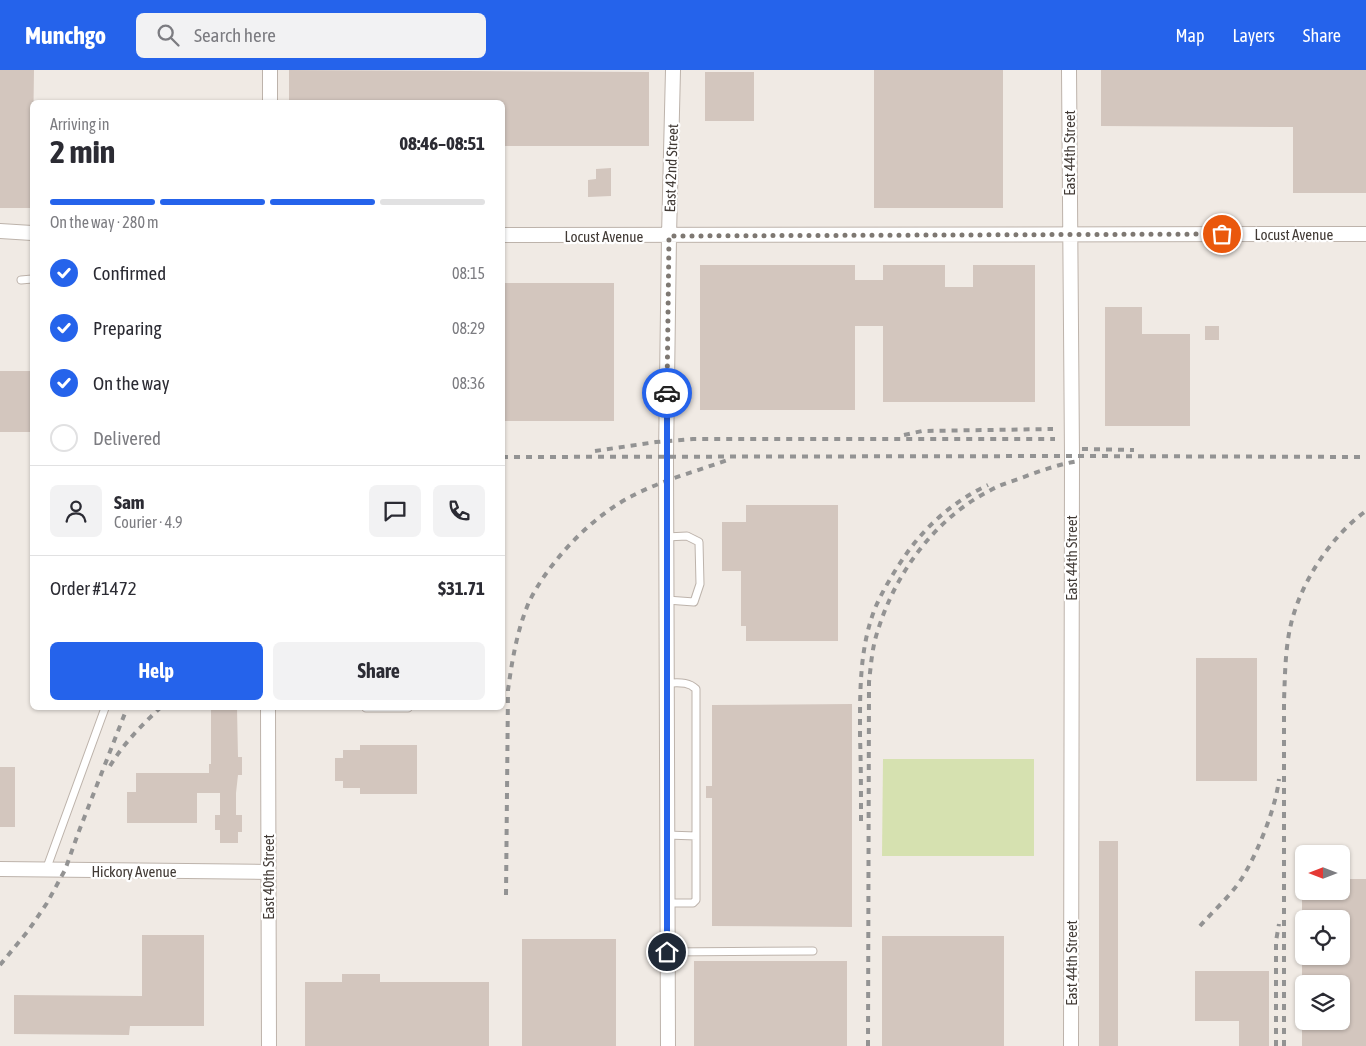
<!DOCTYPE html>
<html lang="en">
<head>
<meta charset="utf-8">
<style>
	body { margin:0; font-family:"Asap Condensed",sans-serif; background:#f2f2f3; color:#2b2b33; height:100vh; display:flex; flex-direction:column; font-size:19px; white-space:nowrap }
	* { box-sizing:border-box; margin:0 }
	p { font-size:16px; color:#7c7c81 }
	.icon { flex:none; width:28px; height:28px; fill:none; stroke:currentColor; stroke-width:2; stroke-linecap:round; stroke-linejoin:round }
	.map { position:relative; flex:1; overflow:hidden }
	.side { position:absolute; left:30px; top:30px; width:475px; height:610px; display:flex; flex-direction:column; background:#fff; border-radius:8px; box-shadow:0 1px 4px #0004 }
	.side>* { flex:none }
	.needle { width:32px; rotate:270deg }
	.buttons { position:absolute; left:1295px; top:775px; display:grid; gap:10px }
	.buttons a { display:grid; place-items:center; width:55px; height:55px; border-radius:8px; background:#fff; box-shadow:0 1px 4px #0004; font-size:25px }
	.pin { position:absolute; display:grid; place-items:center; width:42px; height:42px; color:#fff; margin:-21px; border:2px solid #fff; border-radius:50%; box-shadow:0 1px 5px #0007 }
	.courier { position:absolute; display:grid; place-items:center; width:50px; height:50px; margin:-25px; border:4px solid #2563eb; border-radius:50%; background:#fff; color:#222; box-shadow:0 1px 6px #0007 }
	.summary em { font-style:normal; font-weight:700 }
	.summary div { display:flex; flex-direction:column-reverse }
	.summary { display:flex; align-items:center; justify-content:space-between; height:85px; padding:0 20px }
	h1 { font-size:32px; font-weight:700; line-height:38px }
	.bar { display:grid; grid-template-columns:repeat(4,1fr); gap:8px 5px; align-content:center; height:60px; padding:0 20px }
	.bar i { height:6px; border-radius:4px; background:#e1e1e2 }
	.bar .selected { background:#2563eb }
	.bar p { grid-column:span 4 }
	.line { display:flex; align-items:center; gap:12px; padding:0 20px; border-top:1px solid #e1e1e2 }
	.line div { flex:1 }
	.round { display:grid; place-items:center; flex:none; width:52px; height:52px; border-radius:8px; background:#f2f2f3 }
	ol { padding:0 20px; list-style:none }
	li { display:flex; align-items:center; gap:15px; height:55px }
	li p { margin-inline-start:auto }
	li .icon { padding:5px; border-radius:50%; background:#2563eb; color:#fff; stroke-width:4 }
	li:last-child { color:#7c7c81 }
	li i { width:28px; height:28px; border:2px solid #e1e1e2; border-radius:50% }
	.action { display:flex; gap:10px; margin-top:auto; padding:10px 20px }
	.action a { flex:1; height:58px; border-radius:8px; background:#2563eb; color:#fff; font-size:20px; font-weight:700; line-height:58px; text-align:center }
	.action a+a { background:#f2f2f3; color:#2b2b33 }
	header { display:flex; align-items:center; gap:30px; box-sizing:border-box; height:70px; padding:0 25px; background:#2563eb; color:#fff }
	header strong { font-size:24px }
	nav { display:flex; gap:28px; margin-inline-start:auto; font-size:18px }
	.search { width:350px; height:45px; background:#f2f2f3; display:flex; align-items:center; gap:12px; box-sizing:border-box; padding:0 18px; border-radius:8px; color:#7c7c81; font-size:19px }
	.map>svg:first-child { display:block }
</style>
</head>
<body>
<header>
<strong>Munchgo</strong>
<div class="search"><svg class="icon" aria-label="search" viewBox="0 0 24 24"><circle cx="10" cy="10" r="6"/><path d="M15 15l6 6"/></svg>Search here</div>
<nav><a>Map</a><a>Layers</a><a>Share</a></nav>
</header>
<div class="map">
<svg width="1366" height="976" viewBox="0 0 1366 976">
	<rect width="100%" height="100%" fill="#f0eae4"/>
	<path fill="#d6e1b0" d="M 883,689 L 1034,689 L 1034,786 L 882,786 Z"/>
	<path fill="#d3c6be" d="M 0,0 L 34,0 L 32,138 L 0,138 Z
		M 289,0 L 649,2 L 649,76 L 502,76 L 502,32 L 289,32 Z
		M 874,0 L 1003,0 L 1003,138 L 874,138 Z
		M 1101,0 L 1366,0 L 1366,123 L 1293,123 L 1293,57 L 1101,56 Z
		M 705,2 L 754,2 L 754,51 L 705,51 Z
		M 611,98 L 611,126 L 588,127 L 588,110 L 596,109 L 596,99 Z
		M 700,195 L 855,195 L 855,210 L 883,210 L 883,195 L 945,195 L 945,217 L 973,217 L 973,195 L 1035,195 L 1035,332 L 883,332 L 883,256 L 855,256 L 855,340 L 700,340 Z
		M 502,213 L 614,213 L 614,351 L 502,351 Z
		M 1105,237 L 1142,237 L 1142,264 L 1190,264 L 1190,356 L 1105,356 Z
		M 1205,256 L 1219,256 L 1219,270 L 1205,270 Z
		M 0,301 L 32,301 L 32,362 L 0,362 Z
		M 746,435 L 838,435 L 838,571 L 746,571 L 746,556 L 741,556 L 741,501 L 722,501 L 722,452 L 746,452 Z
		M 1196,588 L 1257,588 L 1257,711 L 1196,711 Z
		M 852,634 L 852,857 L 712,856 L 712,728 L 706,728 L 706,716 L 712,716 L 712,635 Z
		M 211,638 L 237,638 L 238,687 L 242,687 L 242,705 L 238,705 L 236,723 L 236,745 L 242,745 L 242,762 L 238,762 L 238,773 L 220,773 L 220,760 L 215,760 L 215,745 L 220,745 L 220,723 L 197,723 L 197,753 L 127,753 L 127,722 L 136,722 L 136,703 L 209,703 L 209,694 L 211,694 Z
		M 360,675 L 417,675 L 417,724 L 360,724 L 360,718 L 343,718 L 343,711 L 335,711 L 335,688 L 343,688 L 343,680 L 360,680 Z
		M 0,697 L 15,697 L 15,757 L 0,757 Z
		M 1099,771 L 1118,771 L 1118,976 L 1099,976 Z
		M 1341,809 L 1366,809 L 1366,976 L 1302,976 L 1302,951 L 1341,951 L 1341,914 L 1302,914 L 1302,886 L 1341,886 L 1341,849 L 1302,849 L 1302,821 L 1341,821 Z
		M 142,865 L 204,865 L 204,956 L 130,956 L 129,965 L 14,964 L 14,925 L 142,926 Z
		M 882,866 L 1004,866 L 1004,976 L 882,976 Z
		M 522,869 L 616,869 L 616,976 L 522,976 Z
		M 694,891 L 847,891 L 847,976 L 694,976 Z
		M 1195,901 L 1269,901 L 1269,976 L 1239,976 L 1239,951 L 1195,951 Z
		M 342,904 L 380,904 L 380,912 L 489,912 L 489,976 L 305,976 L 305,912 L 342,912 Z"/>
	<g fill="none" stroke-linecap="round" stroke-linejoin="round">
		<defs>
			<path id="service" d="M 21,210 L 32,209
				M 666,467 L 687,466 L 699,472 L 700,514 L 694,532 L 667,530
				M 667,613 C 678,613 688,611 696,619 L 696,830 L 693,833 L 667,833
				M 366,638 L 408,638
				M 667,765 L 696,766
				M 46,800 L 105,638
				M 667,882 L 813,881"/>
			<path id="minor" d="M 270,0 L 270,32
				M 1069,0 L 1072,386 L 1071,976
				M 0,161 L 32,163
				M 502,165 L 1366,164
				M 268,638 L 269,976
				M 0,799 L 268,802
				M 668,976 L 666,387 L 669,166 L 673,0"/>
		</defs>
		<use href="#service" stroke="#bdb3ab" stroke-width="9"/>
		<use href="#minor" stroke="#bdb3ab" stroke-width="16"/>
		<use href="#service" stroke="#fff" stroke-width="7"/>
		<use href="#minor" stroke="#fff" stroke-width="14"/>
		<path stroke="#939393" stroke-width="4" stroke-dasharray="6 6" stroke-linecap="butt" d="M 904,365 L 922,361 L 1053,359
			M 1082,379 L 1134,380
			M 595,381 L 656,372 L 693,369 L 1055,369
			M 502,387 L 1072,386 L 1366,387
			M 110,696 C 124,673 141,656 160,638
			M 861,751 C 861,723 861,695 860,667 C 860,623 859,577 876,536 C 885,516 897,497 909,480 C 930,452 956,430 988,415
			M 506,825 L 508,620 C 512,591 517,560 529,532 C 549,491 593,445 634,425 C 665,409 698,401 730,389
			M 1200,856 C 1215,839 1234,823 1245,803 C 1259,779 1276,737 1279,709
			M 0,895 L 28,861 L 47,833 L 65,800 L 79,761 L 127,638
			M 868,976 L 869,612 C 871,595 872,577 878,560 C 896,502 935,449 989,421 C 999,415 1010,412 1021,408 C 1040,401 1059,394 1079,391
			M 1276,976 L 1276,871 L 1279,854
			M 1284,976 L 1284,631 C 1285,606 1285,579 1291,554 C 1301,512 1331,466 1366,441"/>
	</g>
	<g fill="none" stroke-linecap="round" stroke-linejoin="round">
		<path stroke="#7e7872" stroke-width="5" stroke-dasharray="0 9" d="M 667,323 L 669,166 L 1222,164"/>
		<path stroke="#2563eb" stroke-width="6" d="M 667,323 L 667,882"/>
	</g>
	<g text-anchor="middle" dominant-baseline="central" stroke-width="4.5" stroke-linejoin="round" paint-order="stroke">
		<g font-size="15" fill="#413a35" stroke="#fff">
			<text transform="translate(1069 83) rotate(-90)">East 44th Street</text>
			<text transform="translate(671 98) rotate(-88)">East 42nd Street</text>
			<text x="1294" y="164">Locust Avenue</text>
			<text x="604" y="166">Locust Avenue</text>
			<text transform="translate(1071 488) rotate(-90)">East 44th Street</text>
			<text x="134" y="801">Hickory Avenue</text>
			<text transform="translate(268 807) rotate(-90)">East 40th Street</text>
			<text transform="translate(1071 893) rotate(-90)">East 44th Street</text>
		</g>
	</g>
</svg>
<div class="buttons">
<a><svg class="needle" viewBox="-14 -14 28 28"><path d="M0-13l5 13h-10z" fill="#e53935"/><path d="M0 13l5-13h-10z" fill="#7c7c81"/></svg></a>
<a><svg class="icon" aria-label="locate" viewBox="0 0 24 24"><circle cx="12" cy="12" r="6"/><path d="M12 2v4M12 18v4M2 12h4M18 12h4"/></svg></a>
<a><svg class="icon" aria-label="layers" viewBox="0 0 24 24"><path d="M12 4l9 5-9 5-9-5zM3 14l9 5 9-5"/></svg></a>
</div>
<div class="pin" style="left:1222px;top:164px;background:#ea580c"><svg class="icon" aria-label="bag" viewBox="0 0 24 24"><path d="M5 8h14l-1 12H6zM9 8a3 3 0 0 1 6 0"/></svg></div>
<div class="pin" style="left:667px;top:882px;background:#1f2937"><svg class="icon" aria-label="home" viewBox="0 0 24 24"><path d="M3 11l9-7 9 7M6 9v11h12V9"/></svg></div>
<div class="courier" style="left:667px;top:323px"><svg class="icon" aria-label="car" viewBox="0 0 24 24"><path d="M5 17H2v-5l4-1 3-4h7l3 4 3 1v5h-3M9 17h6M6 11h13"/><circle cx="7" cy="17" r="2"/><circle cx="17" cy="17" r="2"/></svg></div>
<section class="side">
<div class="summary"><div><h1>2 min</h1><p>Arriving in</p></div><em>08:46–08:51</em></div>
<div class="bar"><i class="selected"></i><i class="selected"></i><i class="selected"></i><i></i><p>On the way · 280 m</p></div>
<ol>
<li><svg class="icon" aria-label="check" viewBox="0 0 24 24"><path d="M5 12l5 5 9-10"/></svg>Confirmed<p>08:15</p></li>
<li><svg class="icon" aria-label="check" viewBox="0 0 24 24"><path d="M5 12l5 5 9-10"/></svg>Preparing<p>08:29</p></li>
<li><svg class="icon" aria-label="check" viewBox="0 0 24 24"><path d="M5 12l5 5 9-10"/></svg>On the way<p>08:36</p></li>
<li><i></i>Delivered</li>
</ol>
<div class="line" style="height:90px"><a class="round"><svg class="icon" aria-label="person" viewBox="0 0 24 24"><circle cx="12" cy="8" r="4"/><path d="M4 21q1-7 8-7t8 7"/></svg></a><div><b>Sam</b><p>Courier · 4.9</p></div><a class="round"><svg class="icon" aria-label="chat" viewBox="0 0 24 24"><path d="M4 5h16v11H9l-5 4z"/></svg></a><a class="round"><svg class="icon" aria-label="phone" viewBox="0 0 24 24"><path d="M5 4h4l2 5-3 2q2 4 5 5l2-3 5 2v4C11 20 4 13 5 4z"/></svg></a></div>
<div class="line" style="height:65px"><div>Order #1472</div><b>$31.71</b></div>
<div class="action"><a>Help</a><a>Share</a></div>
</section>
</div>
</body>
</html>
